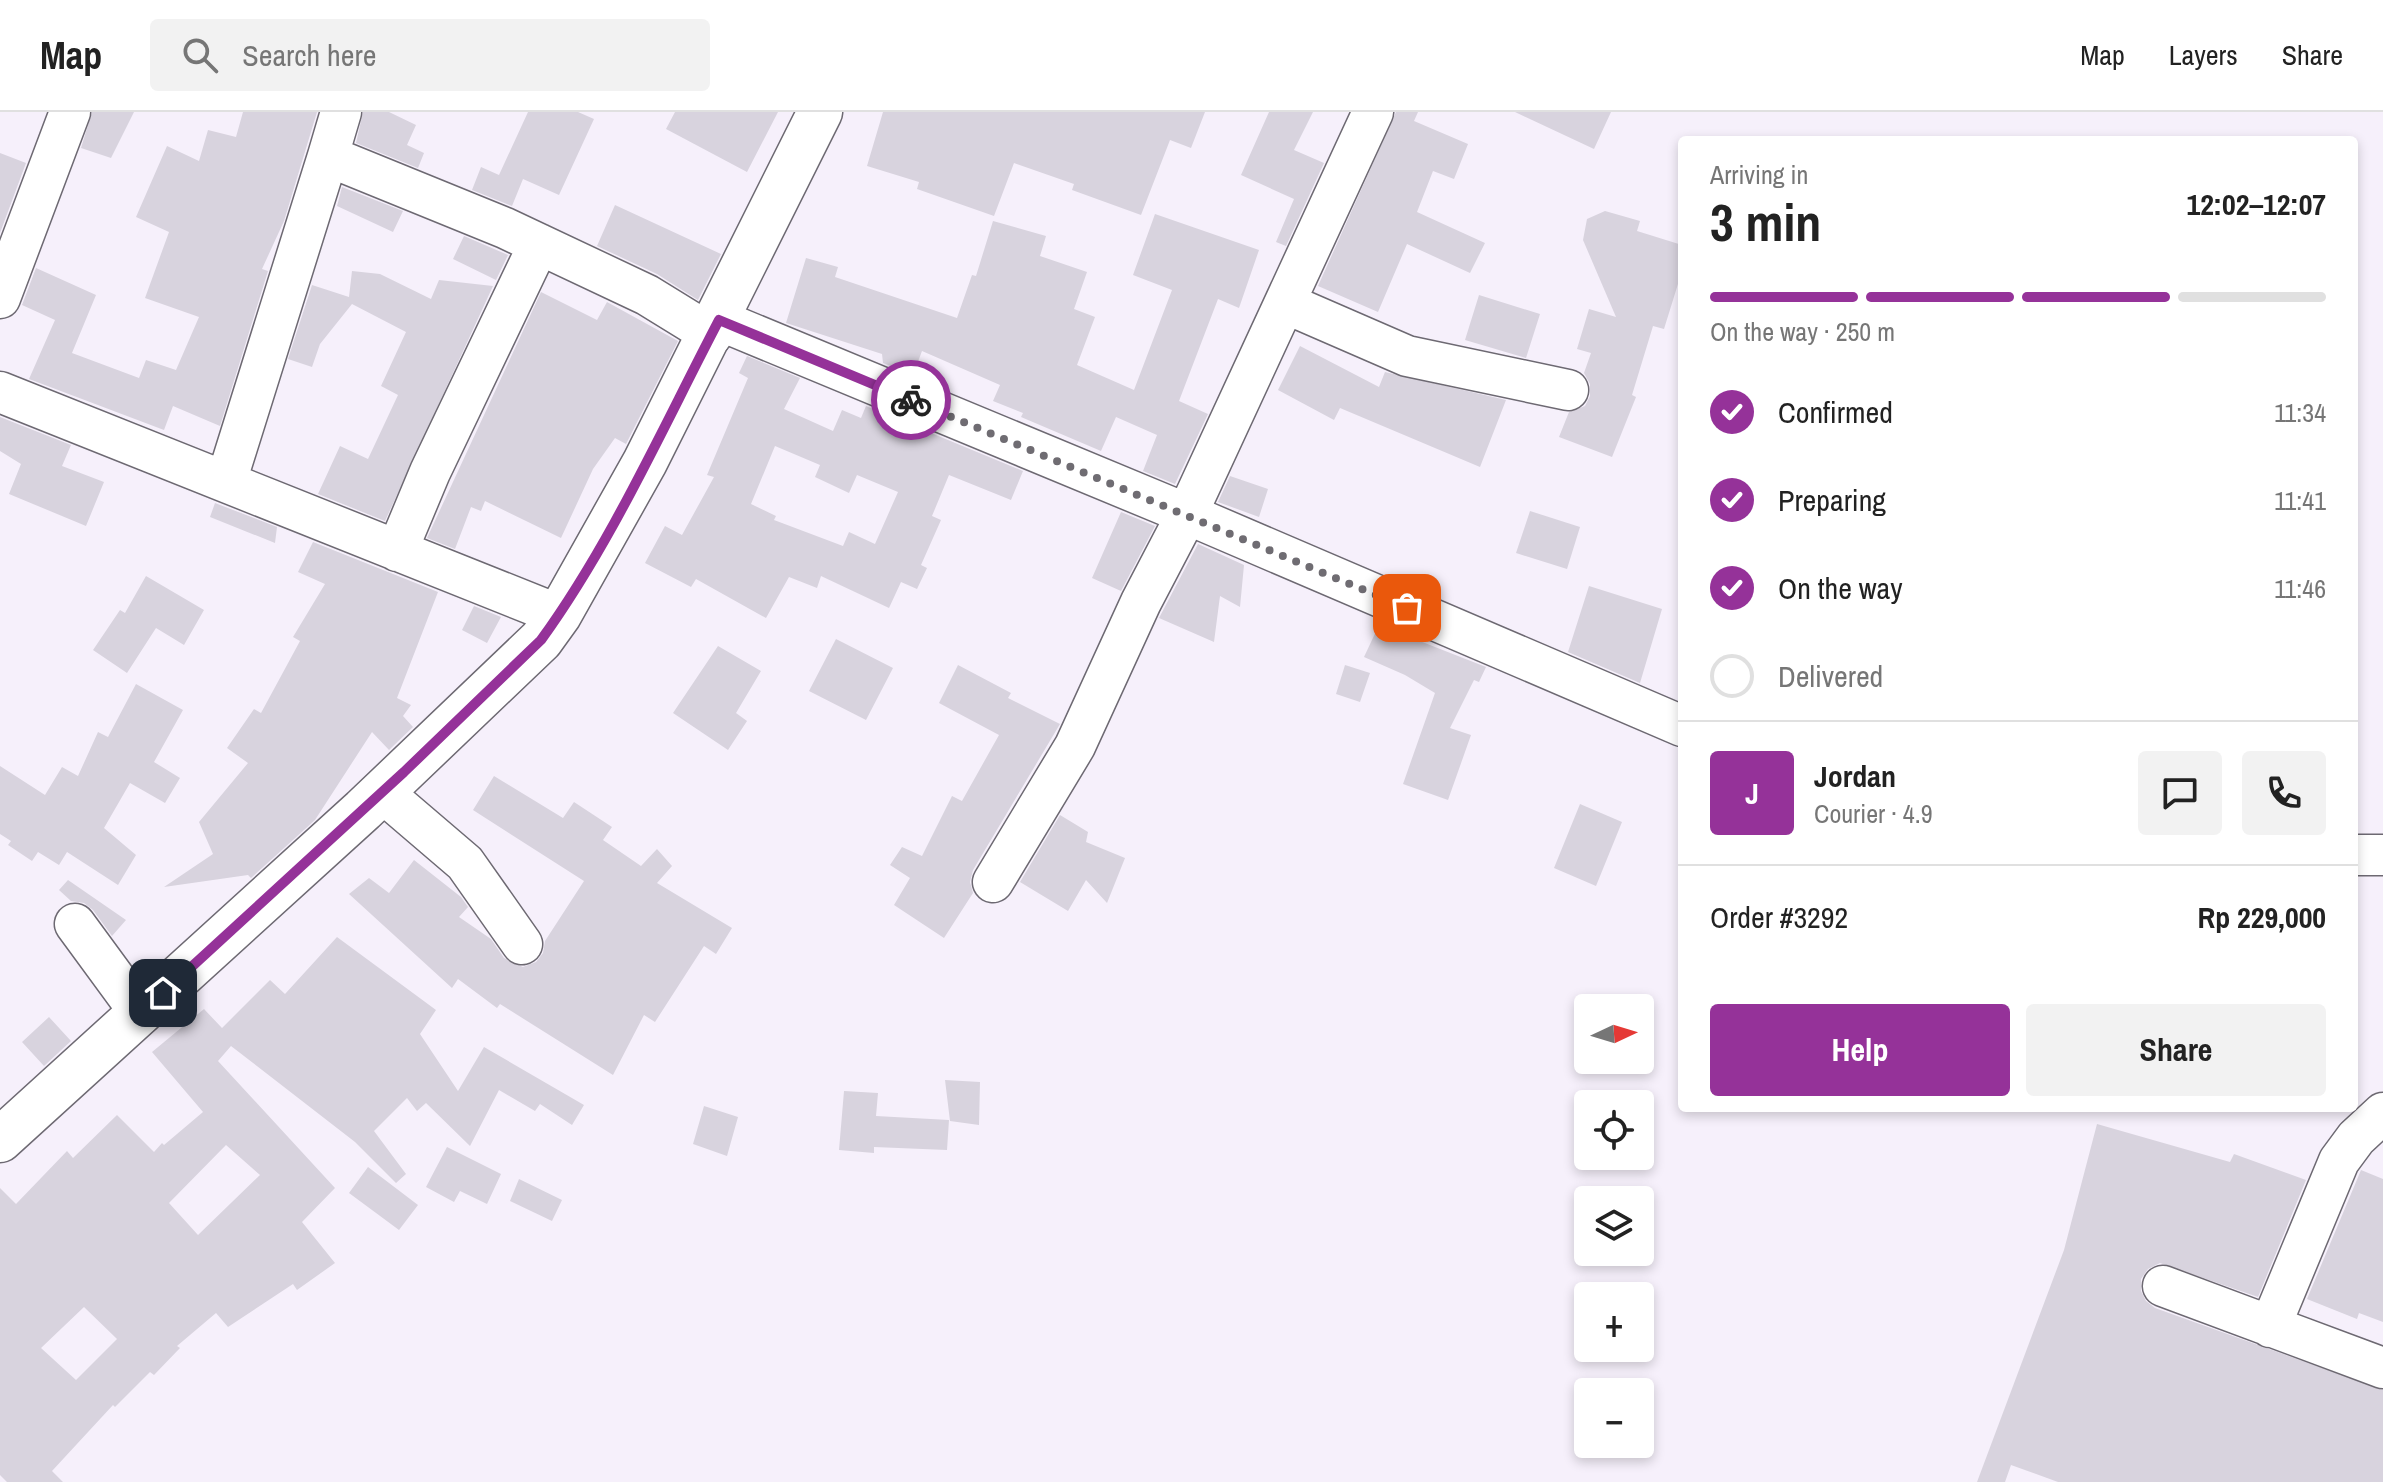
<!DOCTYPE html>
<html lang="en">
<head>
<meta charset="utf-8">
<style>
	body { margin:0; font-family:"Archivo Narrow",sans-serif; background:#f2f2f2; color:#222; height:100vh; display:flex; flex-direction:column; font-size:30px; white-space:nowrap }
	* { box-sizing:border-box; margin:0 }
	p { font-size:26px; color:#767676 }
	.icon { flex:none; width:44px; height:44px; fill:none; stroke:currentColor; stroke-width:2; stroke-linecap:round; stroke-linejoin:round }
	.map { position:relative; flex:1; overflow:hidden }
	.details { position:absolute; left:1678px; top:24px; width:680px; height:976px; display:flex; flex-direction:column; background:#fff; border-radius:8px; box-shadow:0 4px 12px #0003 }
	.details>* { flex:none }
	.needle { width:52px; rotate:86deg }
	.tools { position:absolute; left:1574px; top:882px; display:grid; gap:16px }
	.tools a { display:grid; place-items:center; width:80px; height:80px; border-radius:8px; background:#fff; box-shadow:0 4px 12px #0003; font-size:40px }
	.pin { position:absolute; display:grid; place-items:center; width:68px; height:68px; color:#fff; margin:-34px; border-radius:16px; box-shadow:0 4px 12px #0006 }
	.courier { position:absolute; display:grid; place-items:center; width:80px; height:80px; margin:-40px; border:6px solid #953299; border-radius:50%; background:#fff; color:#222; box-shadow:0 2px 10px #0007 }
	.overview em { font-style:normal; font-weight:700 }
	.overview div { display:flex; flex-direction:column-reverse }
	.overview { display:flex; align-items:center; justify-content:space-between; height:136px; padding:0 32px }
	h1 { font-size:52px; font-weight:700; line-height:60px }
	.bar { display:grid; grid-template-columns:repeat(4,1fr); gap:12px 8px; align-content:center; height:96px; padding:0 32px }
	.bar i { height:10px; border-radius:6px; background:#e0e0e0 }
	.bar .active { background:#953299 }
	.bar p { grid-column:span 4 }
	.line { display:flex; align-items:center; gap:20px; padding:0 32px; border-top:2px solid #e0e0e0 }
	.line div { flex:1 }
	.round { display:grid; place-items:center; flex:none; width:84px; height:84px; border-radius:8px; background:#f2f2f2 }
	ol { padding:0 32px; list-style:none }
	li { display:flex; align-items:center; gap:24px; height:88px }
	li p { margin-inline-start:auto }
	li .icon { padding:8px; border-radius:50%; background:#953299; color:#fff; stroke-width:4 }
	li:last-child { color:#767676 }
	li i { width:44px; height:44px; border:4px solid #e0e0e0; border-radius:50% }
	.cta { display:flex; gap:16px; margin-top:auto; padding:16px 32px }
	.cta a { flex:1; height:92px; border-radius:8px; background:#953299; color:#fff; font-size:32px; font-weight:700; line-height:92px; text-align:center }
	.cta a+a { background:#f2f2f2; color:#222 }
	header { display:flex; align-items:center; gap:48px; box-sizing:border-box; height:112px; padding:0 40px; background:#fff; border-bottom:2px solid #e0e0e0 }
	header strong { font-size:38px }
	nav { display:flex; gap:44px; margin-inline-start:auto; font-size:28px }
	.search { width:560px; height:72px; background:#f2f2f2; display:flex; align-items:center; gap:20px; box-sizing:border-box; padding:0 28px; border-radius:8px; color:#767676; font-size:30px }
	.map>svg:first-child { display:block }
</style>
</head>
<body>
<header>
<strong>Map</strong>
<div class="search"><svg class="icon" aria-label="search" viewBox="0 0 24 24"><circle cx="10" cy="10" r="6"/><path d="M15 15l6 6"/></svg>Search here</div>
<nav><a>Map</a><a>Layers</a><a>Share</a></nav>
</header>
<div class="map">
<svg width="2383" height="1370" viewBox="0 0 2383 1370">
	<rect width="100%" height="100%" fill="#f6f0fb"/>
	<path fill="#d8d3de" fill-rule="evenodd" d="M 92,0 L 134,0 L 111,46 L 81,36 Z
		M 243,0 L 317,0 L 284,109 L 262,157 L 268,159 L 220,314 L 173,294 L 164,318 L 29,267 L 55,208 L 22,193 L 36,156 L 96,183 L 72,241 L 139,266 L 146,248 L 176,258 L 199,205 L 145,186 L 169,120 L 136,105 L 167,34 L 199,49 L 208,18 L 236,25 Z
		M 363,0 L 389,0 L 416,13 L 407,33 L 424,41 L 418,56 L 356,31 Z
		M 528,0 L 578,0 L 594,7 L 559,83 L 523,67 L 512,94 L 472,78 L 481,55 L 499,63 Z
		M 675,0 L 778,0 L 747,60 L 666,17 Z
		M 883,0 L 1205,0 L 1191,36 L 1170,28 L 1141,103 L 1072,78 L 1074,72 L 1014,51 L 994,104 L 917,77 L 919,70 L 867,54 Z
		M 1269,0 L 1313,0 L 1294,38 L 1324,51 L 1286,134 L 1276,130 L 1294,87 L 1241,63 Z
		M 1396,0 L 1418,0 L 1414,9 L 1468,32 L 1454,67 L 1433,59 L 1417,100 L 1485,131 L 1470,161 L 1407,132 L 1378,200 L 1318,174 Z
		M 1515,0 L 1611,0 L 1594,37 Z
		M 0,41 L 26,51 L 0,121 Z
		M 342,75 L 403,99 L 393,120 L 337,94 Z
		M 615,93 L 721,142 L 698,188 L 657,162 L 597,134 Z
		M 1605,99 L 1640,109 L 1637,119 L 1682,133 L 1682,159 L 1664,217 L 1653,214 L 1632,283 L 1636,285 L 1612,345 L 1559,325 L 1569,300 L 1585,294 L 1590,284 L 1590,272 L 1584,261 L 1591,241 L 1577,237 L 1589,197 L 1616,205 L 1583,128 L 1587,107 Z
		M 1155,102 L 1259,138 L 1239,196 L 1218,187 L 1179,289 L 1208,302 L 1175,372 L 1143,359 L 1157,323 L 1116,305 L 1101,339 L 1021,305 L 1023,301 L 993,289 L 1000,273 L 922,239 L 913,263 L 883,251 L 882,242 L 786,211 L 806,146 L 838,155 L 835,165 L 957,206 L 972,163 L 976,164 L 993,109 L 1046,124 L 1040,144 L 1087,160 L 1074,197 L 1095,205 L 1077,253 L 1134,278 L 1172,178 L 1133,163 Z
		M 464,124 L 508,143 L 496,168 L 453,147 Z
		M 352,159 L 380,162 L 431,187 L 439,168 L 493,174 L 385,409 L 318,382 L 340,334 L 368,347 L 398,283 L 381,274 L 406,220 L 352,192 L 320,232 L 312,255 L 288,247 L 312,173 L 349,185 Z
		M 541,180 L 597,208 L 607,190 L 678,229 L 626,332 L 615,326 L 593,357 L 561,426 L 485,389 L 481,399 L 471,395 L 455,437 L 427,426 Z
		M 1479,183 L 1540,202 L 1526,246 L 1465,228 Z
		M 1300,234 L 1379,275 L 1385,260 L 1506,288 L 1480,355 L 1340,296 L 1334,308 L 1278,278 Z
		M 747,244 L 800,266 L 784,297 L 833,319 L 842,298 L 861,306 L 866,294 L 1023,359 L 1011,388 L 949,363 L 932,404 L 941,408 L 921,453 L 927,456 L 917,477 L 901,470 L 889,496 L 821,464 L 817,476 L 789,465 L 766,506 L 696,467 L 691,475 L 645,451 L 665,414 L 682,423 L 714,365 L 707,363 L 748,266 L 739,261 ZM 775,334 L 820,353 L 815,365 L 849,381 L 857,363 L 898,380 L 875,432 L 849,420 L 843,434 L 774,408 L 776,404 L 751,392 Z
		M 0,305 L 71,333 L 62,354 L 104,370 L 86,414 L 9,382 L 21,352 L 0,339 Z
		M 1230,364 L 1268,377 L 1259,405 L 1218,390 Z
		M 215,391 L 277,415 L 275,431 L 210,405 Z
		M 1530,399 L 1580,415 L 1567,457 L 1516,441 Z
		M 1121,400 L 1155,414 L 1121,479 L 1092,466 Z
		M 313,430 L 438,480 L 397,586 L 411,593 L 403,604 L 413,615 L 389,638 L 372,620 L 315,708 L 251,766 L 248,763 L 164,775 L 213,742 L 199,710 L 248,651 L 227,636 L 254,597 L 261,601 L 300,529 L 293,525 L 325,472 L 298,460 Z
		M 1198,432 L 1244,453 L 1240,495 L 1220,484 L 1214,530 L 1159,506 Z
		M 146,464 L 204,498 L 184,533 L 156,516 L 127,561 L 93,538 L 120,498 L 125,501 Z
		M 1589,474 L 1662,497 L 1640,571 L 1568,540 Z
		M 474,494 L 501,505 L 487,531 L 462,518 Z
		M 1379,513 L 1486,555 L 1479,570 L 1474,568 L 1450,616 L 1471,623 L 1448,688 L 1403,672 L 1435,581 L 1405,563 L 1364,545 Z
		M 836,527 L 893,556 L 866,608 L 809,579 Z
		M 718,534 L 761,559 L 736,601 L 747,609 L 728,638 L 673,601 Z
		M 958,553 L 1011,581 L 1008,586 L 1060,612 L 973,758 L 970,770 L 973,781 L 944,826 L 894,793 L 910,766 L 890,753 L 902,735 L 922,744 L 952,684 L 962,689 L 999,623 L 939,591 Z
		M 1345,553 L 1370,561 L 1360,590 L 1336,582 Z
		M 136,572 L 183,598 L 154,650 L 180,666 L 165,691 L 130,671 L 104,716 L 136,743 L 118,773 L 67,740 L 59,753 L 38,740 L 32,749 L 8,733 L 11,729 L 0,722 L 0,654 L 45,683 L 62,655 L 78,664 L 98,620 L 108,625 Z
		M 494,664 L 563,706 L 574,690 L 612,715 L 603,728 L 641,754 L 657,737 L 672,754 L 657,771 L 732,816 L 716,842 L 704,834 L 655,910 L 644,903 L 613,963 L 500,892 L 497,896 L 458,867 L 452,876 L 349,782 L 369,766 L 389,781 L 414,748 L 461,785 L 468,795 L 459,805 L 491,827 L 504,846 L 523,855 L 536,850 L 543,841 L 545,829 L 584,769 L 473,698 Z
		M 1580,692 L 1622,710 L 1596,774 L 1554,756 Z
		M 1060,703 L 1088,720 L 1086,730 L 1125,746 L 1107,791 L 1086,768 L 1068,799 L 1020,770 Z
		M 68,768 L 126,808 L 112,824 L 93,798 L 84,791 L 71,789 L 59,778 Z
		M 337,825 L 436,898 L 420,922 L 458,979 L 484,935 L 584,993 L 572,1013 L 540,992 L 535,999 L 499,978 L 470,1034 L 426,991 L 417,999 L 407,986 L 374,1019 L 406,1062 L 396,1071 L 355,1030 L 231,934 L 218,949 L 335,1076 L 302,1110 L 335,1151 L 297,1178 L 293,1172 L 228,1215 L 216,1201 L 177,1234 L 180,1236 L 154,1263 L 150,1260 L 115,1295 L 113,1293 L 52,1359 L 63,1370 L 7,1370 L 0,1363 L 0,1076 L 16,1092 L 67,1039 L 73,1046 L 117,1003 L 154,1040 L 162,1031 L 164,1033 L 203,1000 L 152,940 L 204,897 L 222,916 L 270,868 L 285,882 ZM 226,1033 L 260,1063 L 198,1123 L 169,1091 ZM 84,1195 L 117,1227 L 76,1268 L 41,1236 Z
		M 49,905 L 71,929 L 44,954 L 22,930 Z
		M 945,968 L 980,970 L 979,1013 L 950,1009 Z
		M 844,979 L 878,981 L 876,1004 L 949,1008 L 947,1038 L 874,1035 L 874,1041 L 839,1038 Z
		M 704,994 L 738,1005 L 727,1044 L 693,1032 Z
		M 2097,1012 L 2230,1050 L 2234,1042 L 2306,1068 L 2258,1185 L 2160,1151 L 2148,1157 L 2141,1167 L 2141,1179 L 2146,1189 L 2155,1196 L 2383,1278 L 2383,1370 L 2058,1370 L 2011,1353 L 2005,1370 L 1977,1370 L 2064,1138 Z
		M 447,1035 L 501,1062 L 487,1092 L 460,1079 L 454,1090 L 426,1075 Z
		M 368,1055 L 418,1093 L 399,1118 L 349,1081 Z
		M 2361,1058 L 2383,1067 L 2383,1210 L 2359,1201 L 2357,1207 L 2307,1187 Z
		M 519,1067 L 562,1088 L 552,1109 L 510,1089 Z"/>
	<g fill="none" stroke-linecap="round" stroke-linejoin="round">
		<defs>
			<path id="minor" d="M 341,0 L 328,44 L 505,116 L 647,183 L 712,223
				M 0,186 L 70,0
				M 1285,191 L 1407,244 L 1568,278
				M 719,208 L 1187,402 L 1682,614
				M 0,280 L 559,503
				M 226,370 L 328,44
				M 397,439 L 430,360 L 539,132
				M 382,680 L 465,751 L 522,832
				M 2354,743 L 2383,743
				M 993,770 L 1075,634 L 1141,490 L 1187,402 L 1373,0
				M 75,812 L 141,902
				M 2163,1174 L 2383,1256
				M 2270,1215 L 2339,1049 L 2356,1026 L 2383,1001"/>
			<path id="major" d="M 0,1028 L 363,698 L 541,528 L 559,503 L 645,350 L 820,0"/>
		</defs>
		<use href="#minor" stroke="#6d6972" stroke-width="43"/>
		<use href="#major" stroke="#6d6972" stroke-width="47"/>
		<use href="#minor" stroke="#fff" stroke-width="40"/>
		<use href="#major" stroke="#fff" stroke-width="44"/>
	</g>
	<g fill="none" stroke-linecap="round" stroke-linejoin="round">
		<path stroke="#6f6c72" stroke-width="8" stroke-dasharray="0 14.4" d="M 911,288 L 1407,496"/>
		<path stroke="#953299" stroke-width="10" d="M 163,881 L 404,660 L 541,528 C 612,430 663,315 719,208 L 911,288"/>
	</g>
</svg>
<div class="tools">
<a><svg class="needle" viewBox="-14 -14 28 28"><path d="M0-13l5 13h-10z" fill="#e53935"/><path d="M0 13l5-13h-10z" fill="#767676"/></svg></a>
<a><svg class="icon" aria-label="locate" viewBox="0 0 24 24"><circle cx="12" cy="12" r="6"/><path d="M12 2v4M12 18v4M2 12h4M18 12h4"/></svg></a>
<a><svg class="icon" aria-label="layers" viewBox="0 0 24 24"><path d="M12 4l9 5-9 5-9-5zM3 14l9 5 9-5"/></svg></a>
<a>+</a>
<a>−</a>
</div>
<div class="pin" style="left:1407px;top:496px;background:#ea580c"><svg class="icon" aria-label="bag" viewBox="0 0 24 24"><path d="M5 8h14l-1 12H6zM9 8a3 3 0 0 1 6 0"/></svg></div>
<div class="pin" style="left:163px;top:881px;background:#1f2937"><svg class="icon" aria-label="home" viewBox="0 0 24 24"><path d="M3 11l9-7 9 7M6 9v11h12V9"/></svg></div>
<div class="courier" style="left:911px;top:288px"><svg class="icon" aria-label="bike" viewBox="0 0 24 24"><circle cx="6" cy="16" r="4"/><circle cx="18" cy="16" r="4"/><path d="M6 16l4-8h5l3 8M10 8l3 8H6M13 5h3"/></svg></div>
<section class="details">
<div class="overview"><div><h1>3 min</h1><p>Arriving in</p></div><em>12:02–12:07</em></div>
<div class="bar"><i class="active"></i><i class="active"></i><i class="active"></i><i></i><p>On the way · 250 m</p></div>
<ol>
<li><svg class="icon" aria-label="check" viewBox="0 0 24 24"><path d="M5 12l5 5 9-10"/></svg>Confirmed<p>11:34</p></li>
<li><svg class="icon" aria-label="check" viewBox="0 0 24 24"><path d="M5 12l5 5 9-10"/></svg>Preparing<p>11:41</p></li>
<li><svg class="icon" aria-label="check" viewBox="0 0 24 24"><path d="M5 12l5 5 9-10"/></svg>On the way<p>11:46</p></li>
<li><i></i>Delivered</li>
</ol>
<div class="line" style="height:144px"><b class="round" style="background:#953299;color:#fff">J</b><div><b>Jordan</b><p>Courier · 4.9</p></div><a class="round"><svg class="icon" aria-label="chat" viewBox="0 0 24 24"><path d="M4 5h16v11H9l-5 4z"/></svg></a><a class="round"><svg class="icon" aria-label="phone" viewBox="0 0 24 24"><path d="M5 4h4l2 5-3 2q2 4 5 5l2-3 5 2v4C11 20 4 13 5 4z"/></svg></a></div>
<div class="line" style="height:104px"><div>Order #3292</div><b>Rp 229,000</b></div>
<div class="cta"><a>Help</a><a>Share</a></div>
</section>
</div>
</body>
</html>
